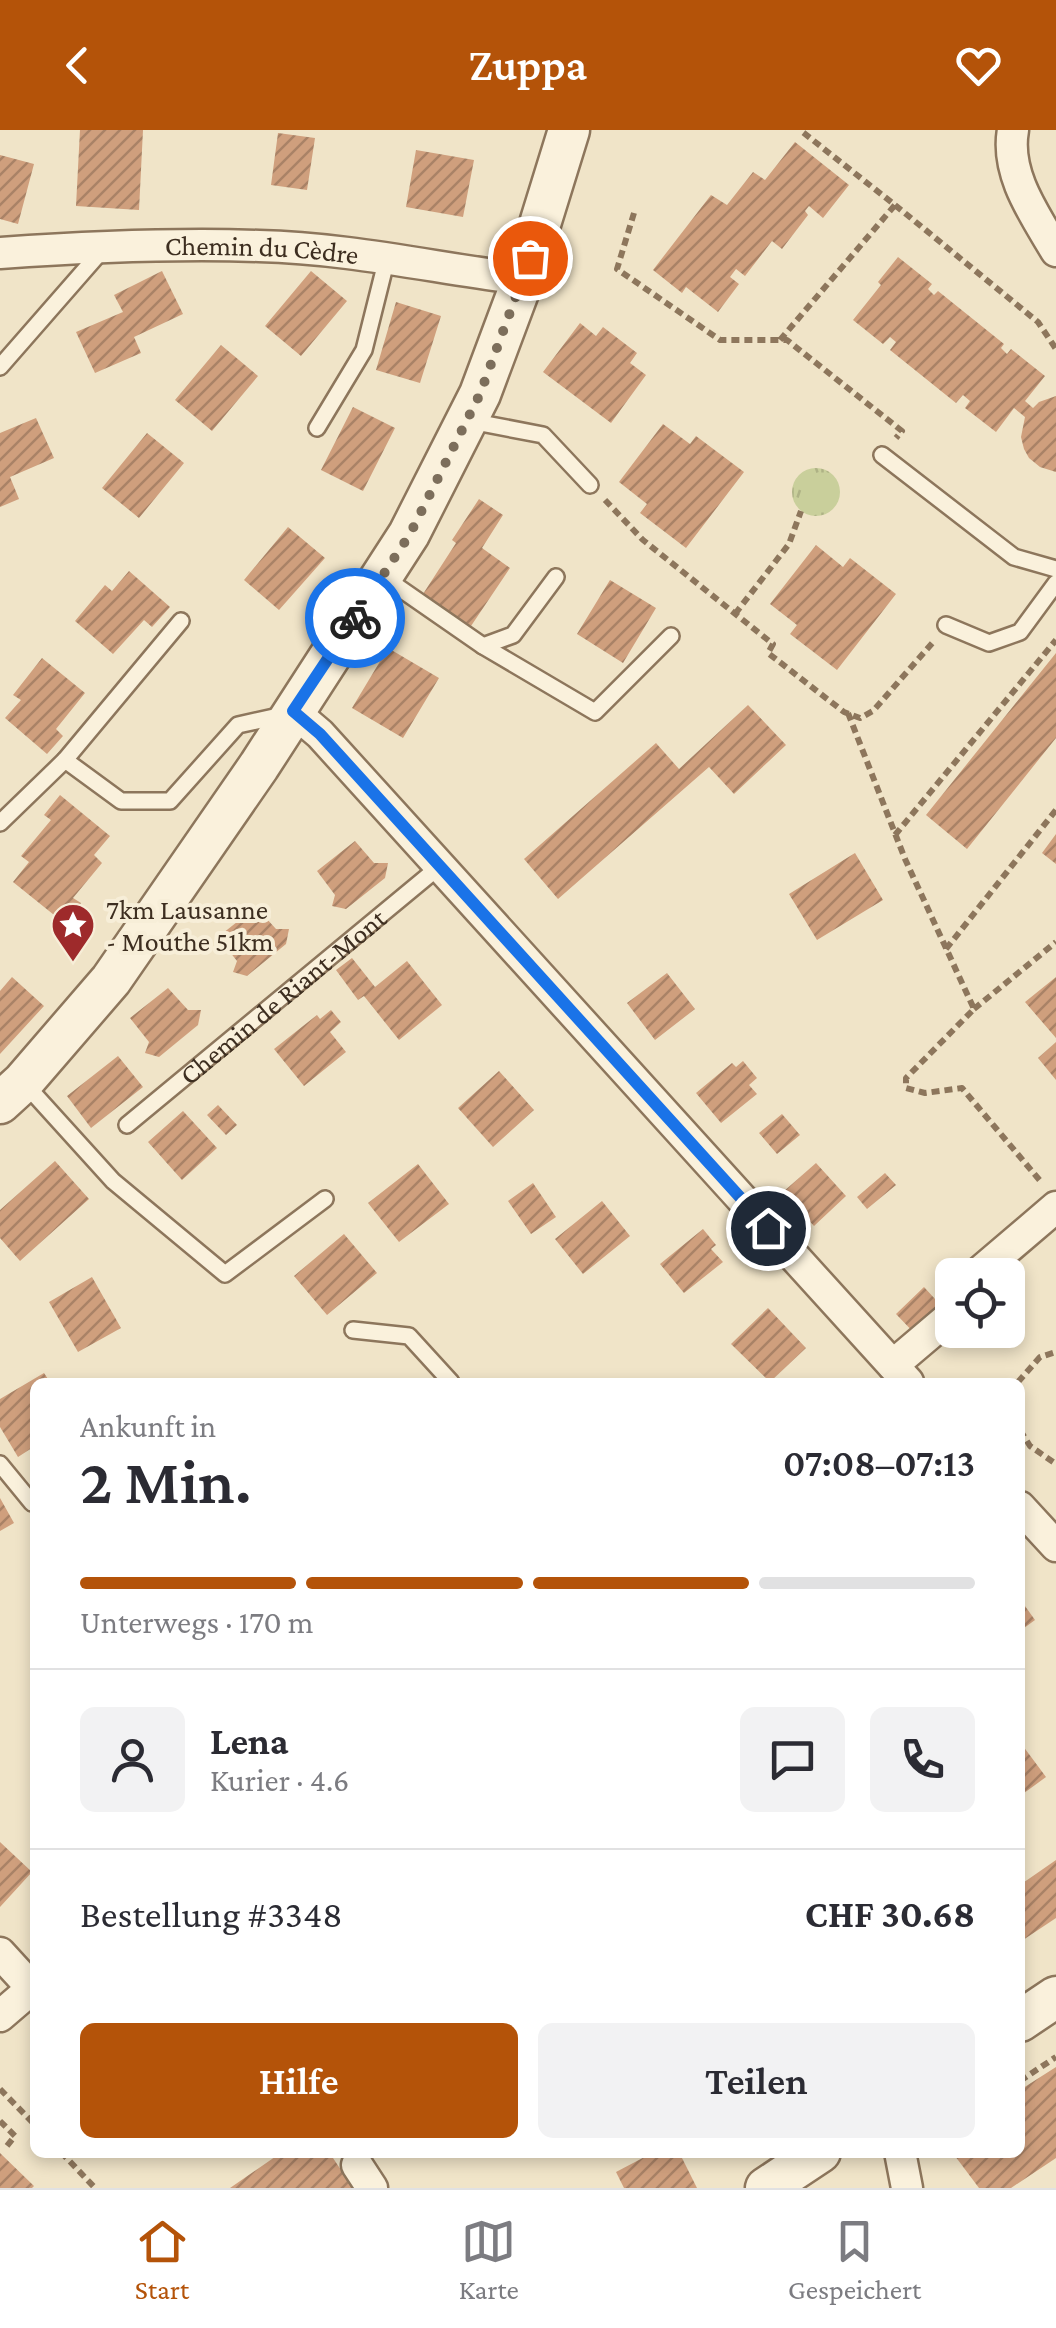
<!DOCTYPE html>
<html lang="de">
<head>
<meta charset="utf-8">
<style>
	body { margin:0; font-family:"Crimson Pro",serif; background:#f2f2f3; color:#2b2b33; height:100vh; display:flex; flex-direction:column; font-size:38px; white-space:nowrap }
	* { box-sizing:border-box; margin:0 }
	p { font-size:32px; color:#7c7c81 }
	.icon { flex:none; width:55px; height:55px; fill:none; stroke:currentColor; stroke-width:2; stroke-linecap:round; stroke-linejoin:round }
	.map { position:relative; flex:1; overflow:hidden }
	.sheet { position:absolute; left:30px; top:1248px; width:995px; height:780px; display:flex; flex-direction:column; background:#fff; border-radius:15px; box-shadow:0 5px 15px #0003 }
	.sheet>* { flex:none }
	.tools { position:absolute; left:935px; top:1128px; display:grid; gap:20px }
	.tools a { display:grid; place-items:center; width:90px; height:90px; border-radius:15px; background:#fff; box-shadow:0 5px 15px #0003; font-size:50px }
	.pin { position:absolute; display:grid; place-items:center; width:85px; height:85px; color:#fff; margin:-42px; border:5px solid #fff; border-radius:50%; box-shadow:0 2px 10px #0007 }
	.courier { position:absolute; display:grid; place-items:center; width:100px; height:100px; margin:-50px; border:8px solid #1a73e8; border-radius:50%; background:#fff; color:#222; box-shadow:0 2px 12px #0007 }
	.overview em { font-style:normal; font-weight:600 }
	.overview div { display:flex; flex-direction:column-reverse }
	.overview { display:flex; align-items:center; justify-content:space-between; height:170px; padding:0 50px }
	h1 { font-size:65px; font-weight:600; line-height:75px }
	.bar { display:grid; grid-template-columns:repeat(4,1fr); gap:15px 10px; align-content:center; height:120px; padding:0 50px }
	.bar i { height:12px; border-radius:8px; background:#e1e1e2 }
	.bar .on { background:#b45309 }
	.bar p { grid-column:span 4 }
	.line { display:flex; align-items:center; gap:25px; padding:0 50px; border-top:2px solid #e1e1e2 }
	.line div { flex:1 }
	.round { display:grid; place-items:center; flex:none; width:105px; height:105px; border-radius:15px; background:#f2f2f3 }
	.primary-button { display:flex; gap:20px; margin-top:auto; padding:20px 50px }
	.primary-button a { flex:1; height:115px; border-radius:15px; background:#b45309; color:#fff; font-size:40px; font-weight:600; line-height:115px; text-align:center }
	.primary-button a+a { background:#f2f2f3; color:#2b2b33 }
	header { display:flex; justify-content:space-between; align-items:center; height:130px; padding:0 50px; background:#b45309; color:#fff; font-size:45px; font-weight:600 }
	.tabs { display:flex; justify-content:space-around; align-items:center; height:140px; border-top:2px solid #e1e1e2; background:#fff; font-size:28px; color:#7c7c81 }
	.tabs a { display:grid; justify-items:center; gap:5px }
	.tabs .on { color:#b45309 }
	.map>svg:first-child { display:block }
</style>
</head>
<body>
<header><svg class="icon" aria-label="back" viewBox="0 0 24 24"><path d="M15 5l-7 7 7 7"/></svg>Zuppa<svg class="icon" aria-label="heart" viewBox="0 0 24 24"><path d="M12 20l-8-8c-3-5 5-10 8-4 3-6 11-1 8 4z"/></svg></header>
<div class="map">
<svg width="1056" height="2058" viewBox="0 0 1056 2058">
	<defs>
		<pattern id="park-tufts" width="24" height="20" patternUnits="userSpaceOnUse" patternTransform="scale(2.5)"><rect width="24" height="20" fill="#c9cf9b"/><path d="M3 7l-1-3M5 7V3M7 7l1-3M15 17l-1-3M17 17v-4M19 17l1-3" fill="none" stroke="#aeb285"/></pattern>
		<pattern id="building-hatch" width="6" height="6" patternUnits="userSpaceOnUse" patternTransform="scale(2.5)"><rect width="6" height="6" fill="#cf9f7d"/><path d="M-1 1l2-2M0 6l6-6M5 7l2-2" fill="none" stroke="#a98266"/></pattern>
	</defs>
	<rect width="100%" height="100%" fill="#f0e4c8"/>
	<path fill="url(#park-tufts)" d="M792 362a24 24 0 1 1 48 0a24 24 0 1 1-48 0Z"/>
	<path fill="url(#building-hatch)" d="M 80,0 L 143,0 L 139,80 L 76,76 Z
		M 278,3 L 315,8 L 307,60 L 271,55 Z
		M 795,12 L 849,55 L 823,88 L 809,76 L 805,81 L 808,85 L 782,119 L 772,111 L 745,146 L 736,139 L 730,147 L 739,154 L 718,182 L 686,157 L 682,163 L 653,140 L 711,65 L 727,75 L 753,42 L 765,50 Z
		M 416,20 L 474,30 L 463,87 L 406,77 Z
		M 0,25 L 34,34 L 18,94 L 0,89 Z
		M 898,127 L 932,154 L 928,159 L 934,165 L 938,161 L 1004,214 L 1001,218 L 1007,224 L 1011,219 L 1045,246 L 1025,271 L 1033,278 L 1039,272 L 1056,266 L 1056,342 L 1040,337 L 1029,328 L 1024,319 L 1021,307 L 1025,287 L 1014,278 L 996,302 L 965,278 L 970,271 L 963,265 L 956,273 L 890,220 L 896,212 L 890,207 L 883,214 L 853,190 L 881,155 L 878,152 Z
		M 162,141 L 183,184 L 134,207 L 141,223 L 95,243 L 76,202 L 123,182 L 114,165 Z
		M 311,141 L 347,171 L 301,226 L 265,196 Z
		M 396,172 L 441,186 L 420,253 L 376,240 Z
		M 580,193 L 596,206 L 603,197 L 637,223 L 630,233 L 646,245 L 611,293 L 543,242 Z
		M 221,215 L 258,246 L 212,301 L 175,270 Z
		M 353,277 L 395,298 L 363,361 L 321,340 Z
		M 36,288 L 54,328 L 10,347 L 19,369 L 0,377 L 0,303 Z
		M 663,294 L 690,314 L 696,306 L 744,342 L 686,418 L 640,383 L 647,374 L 619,352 Z
		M 147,303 L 184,333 L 139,388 L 102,358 Z
		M 479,369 L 503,385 L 482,418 L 510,438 L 471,496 L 423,464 L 456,413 L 452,410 Z
		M 288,397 L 325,428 L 279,480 L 244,450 Z
		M 816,415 L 843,437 L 850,428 L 896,464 L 837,540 L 790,504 L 797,495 L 770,474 Z
		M 129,441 L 170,477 L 152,497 L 144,490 L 113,524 L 75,491 L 105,455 L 112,461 Z
		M 610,450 L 656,478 L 623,533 L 577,504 Z
		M 388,518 L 439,548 L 403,608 L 352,578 Z
		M 1056,523 L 1056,608 L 967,719 L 926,685 Z
		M 42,528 L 85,563 L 56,599 L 63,606 L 47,624 L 5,588 L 21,570 L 13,565 Z
		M 748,575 L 786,615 L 734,664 L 709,637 L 558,769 L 524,729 L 656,613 L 679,639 Z
		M 60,665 L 110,706 L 94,725 L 102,733 L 73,768 L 81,773 L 64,793 L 13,752 L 29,732 L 21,726 L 51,690 L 44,685 Z
		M 1056,704 L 1056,734 L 1042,723 Z
		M 355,711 L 374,733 L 388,733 L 385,748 L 346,779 L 332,776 L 335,765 L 317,741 Z
		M 855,723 L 883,770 L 817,810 L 789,764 Z
		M 256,777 L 276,799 L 289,799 L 286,814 L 247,846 L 233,842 L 237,831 L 218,807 Z
		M 352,828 L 375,857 L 407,831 L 442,875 L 399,910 L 364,866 L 358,870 L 336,840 Z
		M 667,843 L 695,879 L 655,910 L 627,873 Z
		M 12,847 L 44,876 L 0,924 L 0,861 Z
		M 1056,847 L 1056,908 L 1025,872 Z
		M 168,858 L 188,880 L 201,880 L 198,895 L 159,927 L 145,923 L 149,912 L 130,888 Z
		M 331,880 L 341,892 L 330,902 L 346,922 L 304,956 L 274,919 L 317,885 L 320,889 Z
		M 1056,912 L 1056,950 L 1038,928 Z
		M 118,926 L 143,957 L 91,998 L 67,966 Z
		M 743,931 L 757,948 L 749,955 L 757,964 L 721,993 L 696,963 L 732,933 L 736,937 Z
		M 499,941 L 534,980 L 493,1017 L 458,978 Z
		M 218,975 L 237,995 L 226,1005 L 207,985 Z
		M 183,981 L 217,1018 L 182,1050 L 148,1012 Z
		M 782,984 L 800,1005 L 777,1024 L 759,1003 Z
		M 55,1031 L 89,1069 L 20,1131 L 0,1108 L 0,1080 Z
		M 816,1033 L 846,1066 L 814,1096 L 783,1062 Z
		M 418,1034 L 449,1074 L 399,1112 L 368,1073 Z
		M 885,1043 L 896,1055 L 867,1079 L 857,1067 Z
		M 533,1053 L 556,1087 L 531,1104 L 508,1071 Z
		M 602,1071 L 630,1106 L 583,1144 L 555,1109 Z
		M 703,1099 L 716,1115 L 711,1119 L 723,1132 L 684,1163 L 660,1134 Z
		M 344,1104 L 377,1143 L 327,1185 L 294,1146 Z
		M 92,1147 L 121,1198 L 78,1222 L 49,1172 Z
		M 924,1157 L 946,1181 L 918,1207 L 896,1184 Z
		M 768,1178 L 806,1218 L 770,1252 L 731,1214 Z
		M 44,1243 L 50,1252 L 35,1252 L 35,1316 L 18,1327 L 0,1297 L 0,1269 Z
		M 0,1368 L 14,1393 L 0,1401 Z
		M 1020,1469 L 1035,1490 L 1020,1501 Z
		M 1020,1612 L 1046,1647 L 1020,1666 Z
		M 0,1712 L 32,1742 L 0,1777 Z
		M 1056,1730 L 1056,1788 L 1020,1812 L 1020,1755 Z
		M 1056,1937 L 1056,2028 L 1011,2058 L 979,2058 L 952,2022 L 1020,2022 L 1020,1960 Z
		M 282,2022 L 329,2022 L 353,2058 L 230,2058 Z
		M 654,2022 L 679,2022 L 697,2058 L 624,2058 L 616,2042 Z
		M 0,2023 L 34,2056 L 32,2058 L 0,2058 Z"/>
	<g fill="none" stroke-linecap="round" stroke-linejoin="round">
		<defs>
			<g id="service">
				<path d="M 0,237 L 104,118"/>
				<path d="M 470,291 L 543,305 L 590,355"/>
				<path d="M 317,298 L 364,220 L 387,128"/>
				<path d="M 882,325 L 1014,427 L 1056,439"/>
				<path d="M 382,446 L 483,516 L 595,582 L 671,506"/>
				<path d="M 946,495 L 989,513 L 1020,502 L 1056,453"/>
				<path d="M 483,516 L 513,505 L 556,447"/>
				<path d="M 65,630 L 181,491"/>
				<path d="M 0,693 L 65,630 L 121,671 L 170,671 L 238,595 L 283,585"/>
				<path d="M 26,955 L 113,1051 L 225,1144 L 325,1069"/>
				<path id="s1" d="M 127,995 L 440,736"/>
				<path d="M 353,1200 L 409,1206 L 451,1252"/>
				<path d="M 0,1334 L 32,1373"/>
			</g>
			<g id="minor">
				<path d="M 1013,0 C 1005,44 1035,85 1056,121"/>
				<path id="s2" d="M 0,123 C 86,117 172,113 259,116 C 348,118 435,138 523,149"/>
				<path d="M 293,581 L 320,604 L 908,1252"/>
				<path d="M 980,1145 L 981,1141 L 1056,1077"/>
				<path d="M 893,1235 L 952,1185"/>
				<path d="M 1020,1377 L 1056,1416"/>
				<path d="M 0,1823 L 32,1858"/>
				<path d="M 0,1886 L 35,1856"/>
				<path d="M 900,2022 L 907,2058"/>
				<path d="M 357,2035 L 372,2058"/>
			</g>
			<path id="tertiary" d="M 0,973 L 23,952 L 111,850 L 259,636 L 409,404 L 480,264 L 523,149 L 569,0
				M 1020,1891 L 1056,1867
				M 766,2058 L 820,2022"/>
		</defs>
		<use href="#service" stroke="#8d765c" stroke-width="20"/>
		<use href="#minor" stroke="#8d765c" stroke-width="35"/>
		<use href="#tertiary" stroke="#8d765c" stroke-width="45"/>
		<path stroke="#8d765c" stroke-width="6" stroke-dasharray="8 5" stroke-linecap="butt" d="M 895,75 L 1038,192 L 1056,219
			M 634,83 L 617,139 L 720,210 L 787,210 L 902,301 L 896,308
			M 780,210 L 895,75 L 800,0
			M 605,370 L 643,410 L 773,514 L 768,523 L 844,582 L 860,588 L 873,581 L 934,511
			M 735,484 L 789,414 L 801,381
			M 848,583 L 905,729 L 974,879 L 906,948 L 906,958 L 925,963 L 962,958 L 1042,1053
			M 895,705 L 1056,510
			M 946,819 L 1056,680
			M 974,879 L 1056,812
			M 1018,1252 L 1040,1227 L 1056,1222
			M 1020,1300 L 1030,1316 L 1056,1334
			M 1020,1951 L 1056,1927
			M 0,1959 L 35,1995
			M 0,1991 L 15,2006 L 7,2016
			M 61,2022 L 95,2058"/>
		<use href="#service" stroke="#faf1dc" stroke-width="15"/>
		<use href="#minor" stroke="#faf1dc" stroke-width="30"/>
		<use href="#tertiary" stroke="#faf1dc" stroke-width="40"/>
	</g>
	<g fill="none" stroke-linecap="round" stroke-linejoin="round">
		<path stroke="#7c6e5b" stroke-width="10" stroke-dasharray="0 18" d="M 355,488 L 410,404 L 480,264 L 530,128"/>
		<path stroke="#1a73e8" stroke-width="12" d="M 355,488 L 293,581 L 320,604 L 768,1098"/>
	</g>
	<defs>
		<symbol id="sight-pin" viewBox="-11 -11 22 30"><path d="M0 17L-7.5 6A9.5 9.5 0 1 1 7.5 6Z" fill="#9e2a2b" stroke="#f7eed8"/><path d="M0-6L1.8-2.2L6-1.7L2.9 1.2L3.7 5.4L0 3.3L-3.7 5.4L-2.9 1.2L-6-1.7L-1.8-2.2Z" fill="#fff"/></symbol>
	</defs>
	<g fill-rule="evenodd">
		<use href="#sight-pin" x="48" y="770" width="50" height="68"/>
	</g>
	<g text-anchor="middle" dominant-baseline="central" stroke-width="8" stroke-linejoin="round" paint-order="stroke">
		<g font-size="28" fill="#3d2e20" stroke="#f7eed8">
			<text stroke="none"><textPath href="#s2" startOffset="262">Chemin du Cèdre</textPath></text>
			<text stroke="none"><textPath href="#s1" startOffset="202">Chemin de Riant-Mont</textPath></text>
		</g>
		<g font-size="28" fill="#3d2e20" stroke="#f7eed8" text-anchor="start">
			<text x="106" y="779">7km Lausanne<tspan x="106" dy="32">- Mouthe 51km</tspan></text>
		</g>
	</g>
</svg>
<div class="tools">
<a><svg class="icon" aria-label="locate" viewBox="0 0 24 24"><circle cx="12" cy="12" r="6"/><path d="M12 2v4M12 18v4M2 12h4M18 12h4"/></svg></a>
</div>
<div class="pin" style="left:530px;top:128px;background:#ea580c"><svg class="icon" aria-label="bag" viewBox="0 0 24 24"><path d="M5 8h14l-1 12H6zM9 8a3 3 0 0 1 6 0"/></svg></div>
<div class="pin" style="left:768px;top:1098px;background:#1f2937"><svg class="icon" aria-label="home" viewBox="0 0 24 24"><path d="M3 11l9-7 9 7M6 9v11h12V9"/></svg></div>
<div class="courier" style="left:355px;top:488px"><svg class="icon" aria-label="bike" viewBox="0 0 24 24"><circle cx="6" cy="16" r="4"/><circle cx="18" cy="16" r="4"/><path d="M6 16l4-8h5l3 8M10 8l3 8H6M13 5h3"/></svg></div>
<section class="sheet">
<div class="overview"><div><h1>2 Min.</h1><p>Ankunft in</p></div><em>07:08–07:13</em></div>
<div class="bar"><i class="on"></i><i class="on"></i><i class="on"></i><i></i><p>Unterwegs · 170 m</p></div>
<div class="line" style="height:180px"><a class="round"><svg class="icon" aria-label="person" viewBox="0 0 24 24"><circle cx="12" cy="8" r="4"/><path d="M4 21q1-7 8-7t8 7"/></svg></a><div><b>Lena</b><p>Kurier · 4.6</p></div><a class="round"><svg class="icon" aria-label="chat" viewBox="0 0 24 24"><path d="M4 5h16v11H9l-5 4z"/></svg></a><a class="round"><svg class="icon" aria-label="phone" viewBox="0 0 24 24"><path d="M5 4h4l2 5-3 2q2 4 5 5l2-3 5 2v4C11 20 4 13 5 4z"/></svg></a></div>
<div class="line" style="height:130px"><div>Bestellung #3348</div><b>CHF 30.68</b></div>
<div class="primary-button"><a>Hilfe</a><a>Teilen</a></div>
</section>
</div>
<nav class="tabs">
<a class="on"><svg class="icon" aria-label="home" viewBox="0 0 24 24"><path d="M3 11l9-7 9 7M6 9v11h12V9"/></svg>Start</a>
<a><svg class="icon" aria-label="map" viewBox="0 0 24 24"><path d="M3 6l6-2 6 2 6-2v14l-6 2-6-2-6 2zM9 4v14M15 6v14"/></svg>Karte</a>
<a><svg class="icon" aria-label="saved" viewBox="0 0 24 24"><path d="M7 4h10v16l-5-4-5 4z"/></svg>Gespeichert</a>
</nav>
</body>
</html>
